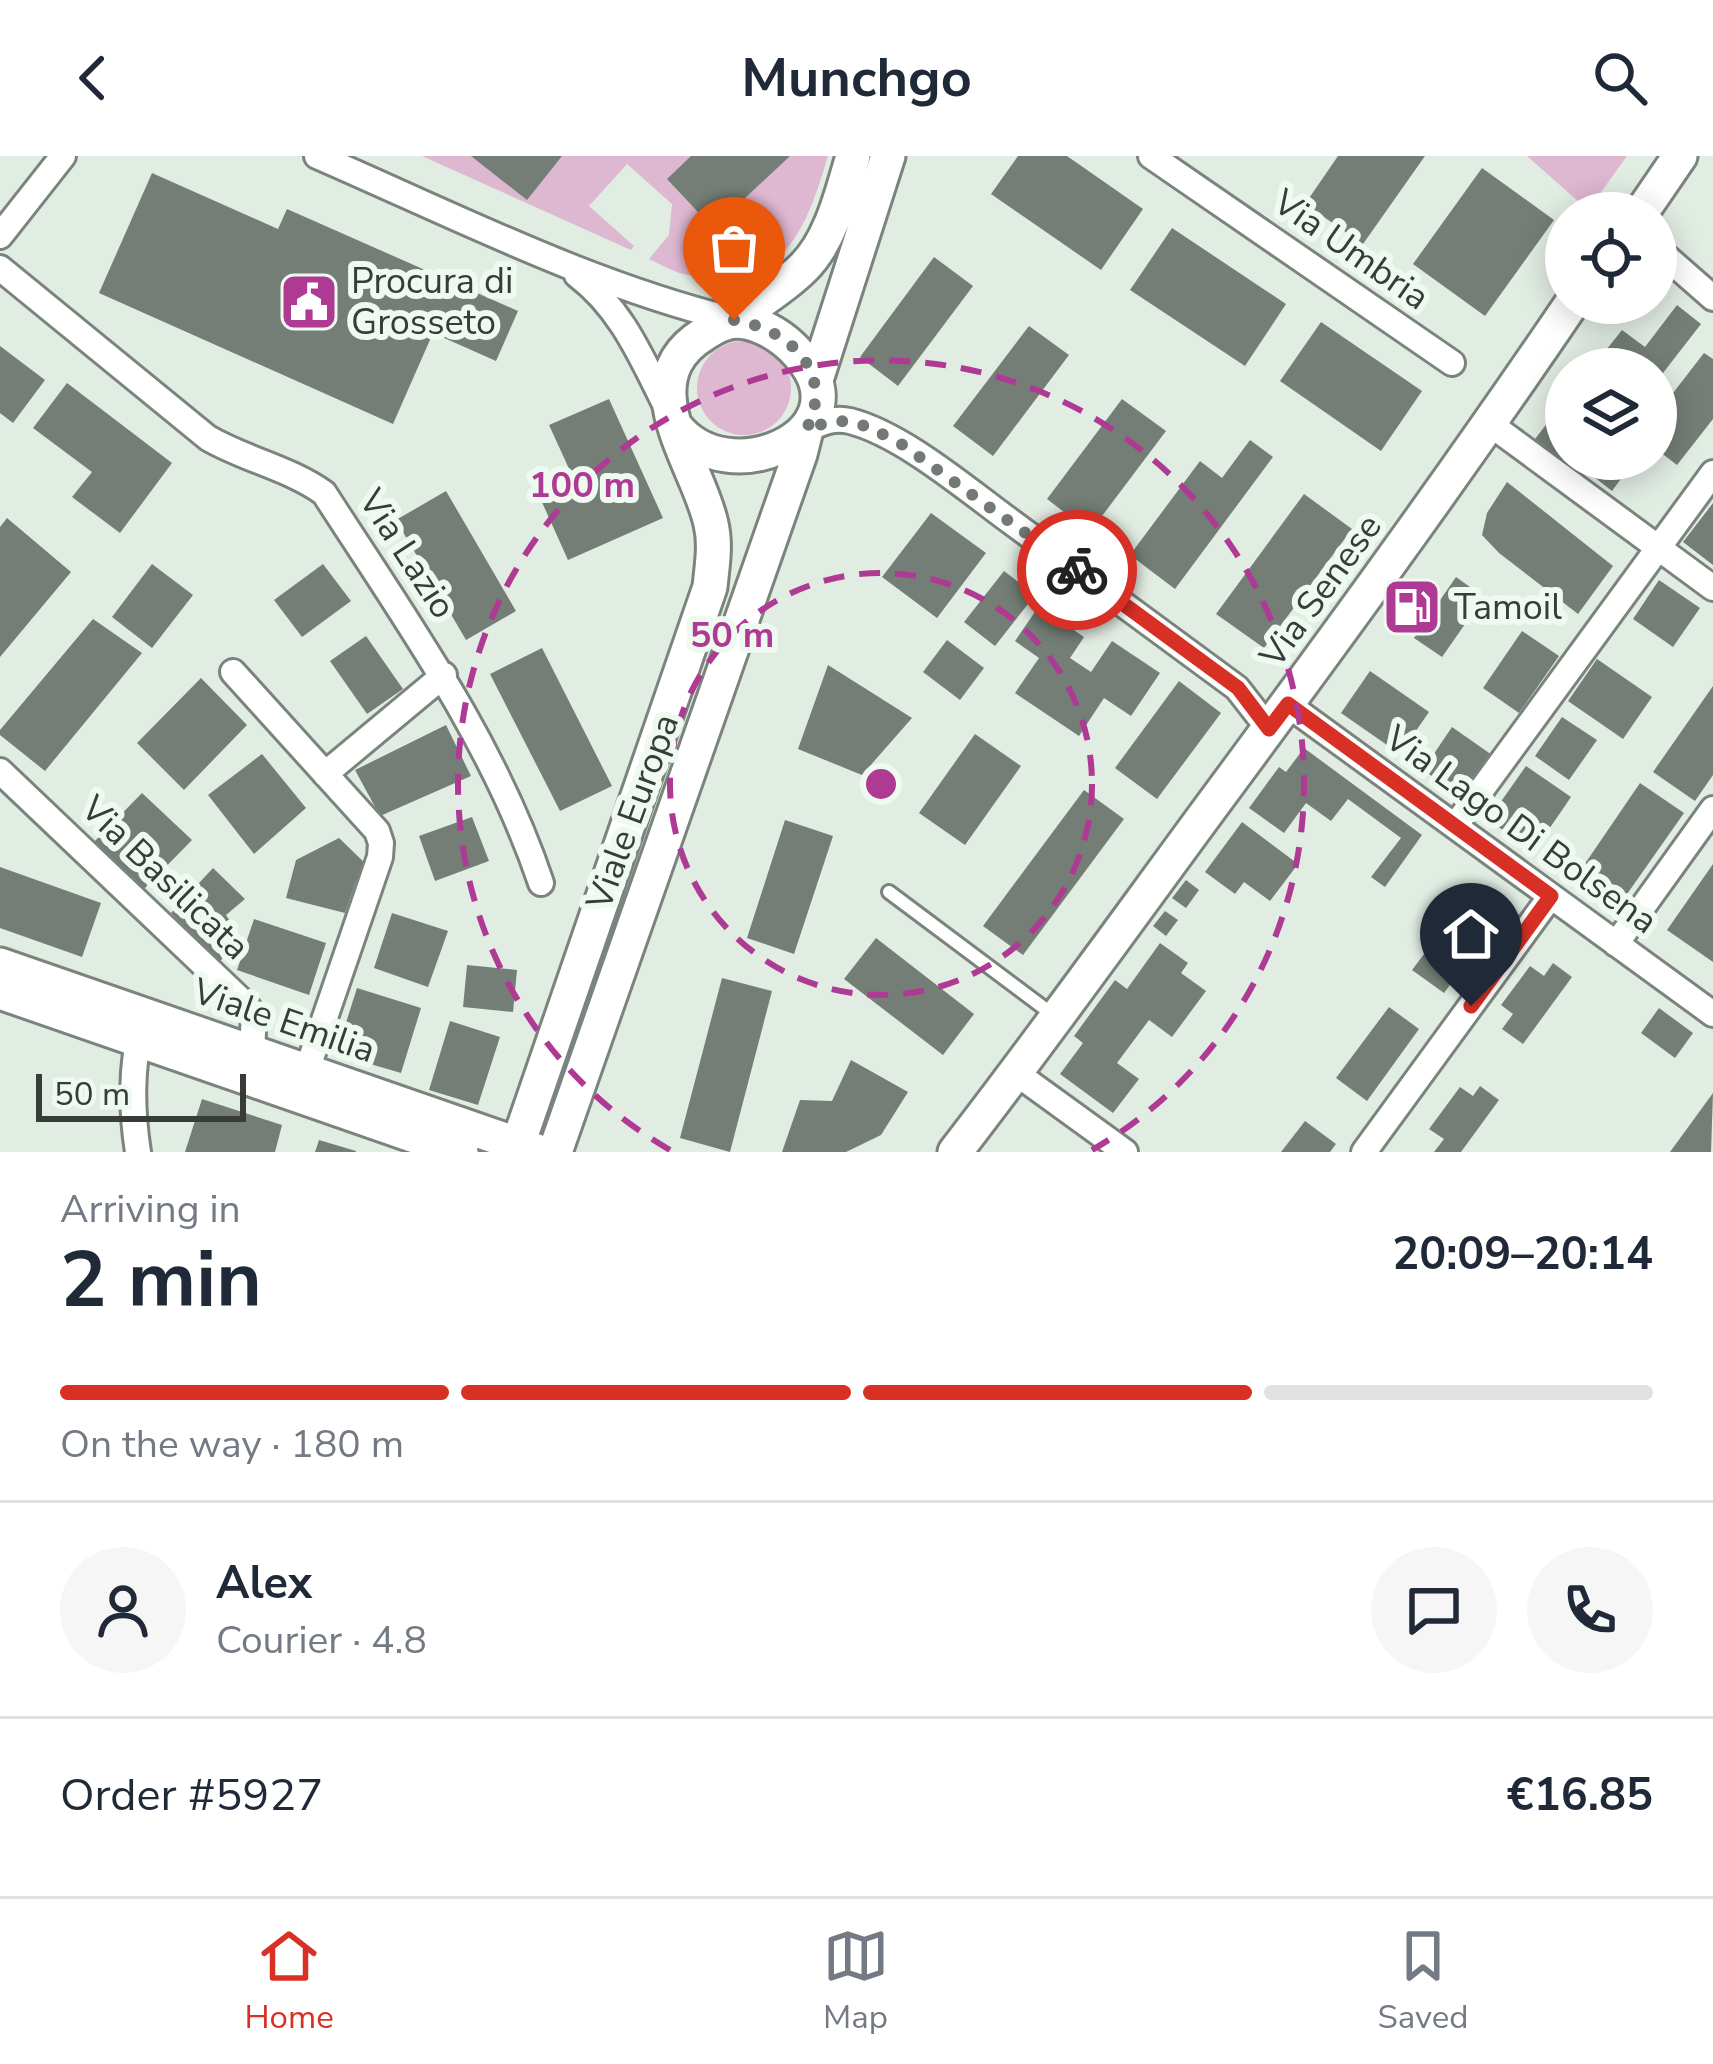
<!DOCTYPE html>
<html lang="en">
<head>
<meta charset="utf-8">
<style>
	body { margin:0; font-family:"Nunito Sans",sans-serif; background:#f6f6f7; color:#1f2937; height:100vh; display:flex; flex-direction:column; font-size:45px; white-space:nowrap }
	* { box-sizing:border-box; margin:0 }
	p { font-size:39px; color:#747a83 }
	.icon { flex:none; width:66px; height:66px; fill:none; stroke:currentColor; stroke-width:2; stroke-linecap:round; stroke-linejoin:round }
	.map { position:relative; height:996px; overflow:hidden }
	.panel { display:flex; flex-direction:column; background:#fff; flex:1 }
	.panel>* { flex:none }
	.fabs { position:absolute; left:1545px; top:36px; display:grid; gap:24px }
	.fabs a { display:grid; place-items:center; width:132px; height:132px; border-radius:50%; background:#fff; box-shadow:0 6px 30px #0003; font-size:60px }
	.scale { position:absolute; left:36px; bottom:30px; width:210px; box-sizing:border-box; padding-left:12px; border:6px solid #383c39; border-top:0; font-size:33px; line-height:42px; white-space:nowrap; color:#383c39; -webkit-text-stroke:9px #eef9f0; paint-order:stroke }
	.pin { position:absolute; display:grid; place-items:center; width:102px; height:102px; color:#fff; margin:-123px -51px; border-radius:50% 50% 50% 0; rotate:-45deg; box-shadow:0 0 12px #0007 }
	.pin .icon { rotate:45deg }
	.courier { position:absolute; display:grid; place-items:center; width:120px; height:120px; margin:-60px; border:9px solid #d93025; border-radius:50%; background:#fff; color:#222; box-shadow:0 3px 15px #0007 }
	.overview em { font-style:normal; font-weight:700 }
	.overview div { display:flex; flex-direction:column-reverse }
	.overview { display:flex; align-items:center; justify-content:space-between; height:204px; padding:0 60px }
	h1 { font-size:78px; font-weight:700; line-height:90px }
	.bar { display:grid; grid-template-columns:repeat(4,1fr); gap:18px 12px; align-content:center; height:144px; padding:0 60px }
	.bar i { height:15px; border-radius:9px; background:#e0e1e3 }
	.bar .current { background:#d93025 }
	.bar p { grid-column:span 4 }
	.line { display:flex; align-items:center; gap:30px; padding:0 60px; border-top:3px solid #e0e1e3 }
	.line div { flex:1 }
	.round { display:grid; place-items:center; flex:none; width:126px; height:126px; border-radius:63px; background:#f6f6f7 }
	header { display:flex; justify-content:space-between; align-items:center; height:156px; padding:0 60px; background:#fff; font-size:54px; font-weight:700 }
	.tab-bar { display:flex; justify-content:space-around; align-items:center; height:168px; border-top:3px solid #e0e1e3; background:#fff; font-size:33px; color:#747a83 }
	.tab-bar a { display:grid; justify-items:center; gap:6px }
	.tab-bar .current { color:#d93025 }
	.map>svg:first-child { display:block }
</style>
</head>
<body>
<header><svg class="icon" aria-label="back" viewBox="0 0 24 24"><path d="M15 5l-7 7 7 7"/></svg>Munchgo<svg class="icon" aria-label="search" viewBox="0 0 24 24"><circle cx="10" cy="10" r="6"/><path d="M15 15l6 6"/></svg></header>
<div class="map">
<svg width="1713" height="996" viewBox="0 0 1713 996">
	<rect width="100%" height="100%" fill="#e1ece3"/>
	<path fill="#deb7d1" d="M 422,0 L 828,0 C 809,62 790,127 711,121 C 702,120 692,120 683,118 C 672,115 660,108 649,103 L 669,79 L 672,48 L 627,8 L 589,50 L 634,90 L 631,94 Z
		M 1527,0 L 1627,0 L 1588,54 Z
		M697 232a47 47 0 1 1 94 0a47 47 0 1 1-94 0Z"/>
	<path fill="#747e76" d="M 471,0 L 562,0 L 527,44 Z
		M 691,0 L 790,0 L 713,72 L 667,23 Z
		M 1018,0 L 1067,0 L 1143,53 L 1101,114 L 991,38 Z
		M 1338,0 L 1425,0 L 1363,88 L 1305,48 Z
		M 1482,12 L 1554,64 L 1485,160 L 1413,108 Z
		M 152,17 L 278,73 L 287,53 L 518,155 L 496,205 L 433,177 L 393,268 L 99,137 Z
		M 1172,72 L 1286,148 L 1245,210 L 1130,134 Z
		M 934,101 L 973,130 L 898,230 L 860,201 Z
		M 1677,149 L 1701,168 L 1656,226 L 1656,213 L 1591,213 L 1622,174 L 1645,191 Z
		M 1321,166 L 1422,235 L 1381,295 L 1280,225 Z
		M 1029,170 L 1069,199 L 993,300 L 953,270 Z
		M 0,190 L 45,224 L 13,267 L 0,257 Z
		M 1704,197 L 1713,203 L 1713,263 L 1677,309 L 1656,293 L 1656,259 Z
		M 67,227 L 172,307 L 120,377 L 72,341 L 92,316 L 33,272 Z
		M 609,243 L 663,362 L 568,404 L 541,344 L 576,328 L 549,269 Z
		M 1122,243 L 1166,275 L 1090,376 L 1047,343 Z
		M 1566,243 L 1566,303 L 1572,303 L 1568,308 L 1535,283 Z
		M 1250,284 L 1273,301 L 1175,433 L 1130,399 L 1200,305 L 1222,322 Z
		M 1600,303 L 1631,303 L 1634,305 L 1612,335 L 1589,317 Z
		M 1507,326 L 1613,410 L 1578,458 L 1499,397 L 1482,379 L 1487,357 Z
		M 446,335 L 516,455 L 466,484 L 396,364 Z
		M 1304,338 L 1352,373 L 1264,492 L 1216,458 Z
		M 1713,347 L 1713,409 L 1683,386 Z
		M 931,357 L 986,397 L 937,462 L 882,421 Z
		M 7,362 L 71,416 L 0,501 L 0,371 Z
		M 152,408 L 193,439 L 152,492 L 112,461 Z
		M 323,408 L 351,445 L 302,481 L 274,444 Z
		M 1004,415 L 1035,439 L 995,490 L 964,466 Z
		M 1456,421 L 1484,441 L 1442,501 L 1414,482 Z
		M 1659,424 L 1700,452 L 1673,491 L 1633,463 Z
		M 1039,450 L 1084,481 L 1070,502 L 1091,516 L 1112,485 L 1160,517 L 1131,560 L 1104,542 L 1079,580 L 1015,537 L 1039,502 L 1015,485 Z
		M 93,463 L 142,497 L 45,615 L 0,579 L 0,574 Z
		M 1522,475 L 1559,500 L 1519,557 L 1483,532 Z
		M 366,480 L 403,533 L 367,558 L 330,505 Z
		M 947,484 L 984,512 L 960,544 L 923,516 Z
		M 542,492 L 612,630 L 560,655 L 490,518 Z
		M 1597,503 L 1652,541 L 1623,583 L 1568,545 Z
		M 828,509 L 912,562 L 862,619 L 798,593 Z
		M 1370,515 L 1429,556 L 1400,598 L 1341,557 Z
		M 201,522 L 247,569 L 184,634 L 137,587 Z
		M 1179,525 L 1221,557 L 1157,643 L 1115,612 Z
		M 1713,530 L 1713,619 L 1695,645 L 1653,616 Z
		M 1562,561 L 1597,584 L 1569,624 L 1535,600 Z
		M 446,569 L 471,620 L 380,660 L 355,614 Z
		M 1452,571 L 1492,599 L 1462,641 L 1423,614 Z
		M 975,578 L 1021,610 L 965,689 L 919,657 Z
		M 1304,592 L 1422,679 L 1385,731 L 1371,721 L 1401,682 L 1348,643 L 1331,665 L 1306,647 L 1284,677 L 1249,652 L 1279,611 L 1286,616 Z
		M 262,598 L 306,652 L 254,698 L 208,639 Z
		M 1526,610 L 1571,641 L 1534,695 L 1488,664 Z
		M 1640,627 L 1684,657 L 1625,741 L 1582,712 Z
		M 1084,634 L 1124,663 L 1023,799 L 983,770 Z
		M 142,637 L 192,684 L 143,734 L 94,686 Z
		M 472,661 L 489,705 L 435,725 L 419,680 Z
		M 785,664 L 833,680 L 794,798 L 747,782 Z
		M 1242,666 L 1298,708 L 1270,745 L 1244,726 L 1235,738 L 1205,716 Z
		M 339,682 L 369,711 L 356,725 L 345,757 L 286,742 L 296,704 Z
		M 1713,708 L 1713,806 L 1667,774 Z
		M 0,711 L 101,747 L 82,801 L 0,772 Z
		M 213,712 L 245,743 L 226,759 L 235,773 L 220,807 L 171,757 Z
		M 1186,724 L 1199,734 L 1186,752 L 1172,742 Z
		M 1464,745 L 1495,768 L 1444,837 L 1412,814 Z
		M 1165,755 L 1178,764 L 1166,780 L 1153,770 Z
		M 392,757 L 448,775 L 428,831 L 374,812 Z
		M 254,763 L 326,787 L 309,839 L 237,814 Z
		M 876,782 L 974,858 L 943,899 L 844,823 Z
		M 1160,787 L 1188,807 L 1181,817 L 1206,835 L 1172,881 L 1149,864 L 1117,907 L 1139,923 L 1113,957 L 1060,918 L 1083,887 L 1074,880 L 1115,824 L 1127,833 Z
		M 1553,807 L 1572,821 L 1523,888 L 1502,873 L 1513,858 L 1501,849 L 1530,810 L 1544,820 Z
		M 467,809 L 517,814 L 513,856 L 463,851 Z
		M 722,822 L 772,835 L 730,996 L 680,982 Z
		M 357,832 L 421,852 L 401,917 L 336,898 Z
		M 1389,851 L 1419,873 L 1367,945 L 1336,922 Z
		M 1659,852 L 1693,877 L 1675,902 L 1641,877 Z
		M 450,865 L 500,881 L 478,949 L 429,934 Z
		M 851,904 L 908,936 L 881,979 L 846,996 L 782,996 L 800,944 L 832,945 Z
		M 1480,930 L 1499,944 L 1461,996 L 1434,996 L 1444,983 L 1429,973 L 1460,931 L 1473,940 Z
		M 1713,937 L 1711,996 L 1670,996 Z
		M 202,943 L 282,969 L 275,996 L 185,996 Z
		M 1305,965 L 1336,988 L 1330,996 L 1281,996 Z
		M 319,984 L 356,995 L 356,996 L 315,996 Z"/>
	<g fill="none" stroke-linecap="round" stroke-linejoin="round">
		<defs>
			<path id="lane" d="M 889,736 L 1056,861"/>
			<path id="street" d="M 317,0 C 453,59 590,129 734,164
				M 1151,0 L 1452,207
				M 0,80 L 63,0
				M 1656,92 L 1713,142
				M 0,112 L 208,282 C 246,304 289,312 324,337 C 405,463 493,584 541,727
				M 577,119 C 622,153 642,203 667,252
				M 1490,268 L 1713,432
				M 806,274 C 821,267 833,261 850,265 C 901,278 964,331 1006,362 C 1083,419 1160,476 1237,532 L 1269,573
				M 233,516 L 377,675 L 381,687 L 380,701 L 307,914
				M 1287,548 L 1713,858
				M 0,615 L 245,848 L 254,859 L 252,894
				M 325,618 L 444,519
				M 1455,670 L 1713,317
				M 1616,788 L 1713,653
				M 1016,917 L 1125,996
				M 138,996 C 132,958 130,909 142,872
				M 1364,996 L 1551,740"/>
			<path id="secondary" d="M 1641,57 L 1680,0
				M 734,164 C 757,147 783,132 803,112 C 831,85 842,37 853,0
				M 816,224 L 888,0
				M 0,809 L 537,995
				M 0,836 L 461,996
				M 518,988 L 710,431 C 712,410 716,389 711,368 C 699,309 627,225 704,178 C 717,169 730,163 746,166 C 770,171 791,187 805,206 C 860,279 728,337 676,271
				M 555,996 L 800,298 L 806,274
				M 955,996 C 1041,885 1122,772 1205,659 C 1330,490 1454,321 1572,147"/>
		</defs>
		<use href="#lane" stroke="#7a847c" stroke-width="18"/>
		<use href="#street" stroke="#7a847c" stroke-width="30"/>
		<use href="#secondary" stroke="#7a847c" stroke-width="39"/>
		<use href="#lane" stroke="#fff" stroke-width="12"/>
		<use href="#street" stroke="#fff" stroke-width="24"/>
		<use href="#secondary" stroke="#fff" stroke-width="33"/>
	</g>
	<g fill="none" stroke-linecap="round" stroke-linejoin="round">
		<path stroke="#737a74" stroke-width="12" stroke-dasharray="0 21.6" d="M 734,164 C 790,173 836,217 806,274 C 848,256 861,268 900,287 L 1077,414"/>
		<path stroke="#d93025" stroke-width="15" d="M 1077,414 L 1238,532 L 1269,573 L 1288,548 L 1551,740 L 1471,850"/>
	</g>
	<g fill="none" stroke="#af3a93" stroke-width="6" stroke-dasharray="21 15">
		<circle cx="881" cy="628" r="211"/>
		<path d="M670 994A423 423 0 1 1 1092 994"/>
	</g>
	<defs>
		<symbol id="civic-square" viewBox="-11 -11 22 22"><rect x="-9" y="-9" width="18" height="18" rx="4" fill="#af3a93" stroke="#eef9f0"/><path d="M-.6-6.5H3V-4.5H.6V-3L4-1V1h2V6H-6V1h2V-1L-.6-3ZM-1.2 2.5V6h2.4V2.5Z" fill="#fff"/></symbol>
		<symbol id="fuel-square" viewBox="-11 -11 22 22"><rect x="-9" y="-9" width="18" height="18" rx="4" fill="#af3a93" stroke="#eef9f0"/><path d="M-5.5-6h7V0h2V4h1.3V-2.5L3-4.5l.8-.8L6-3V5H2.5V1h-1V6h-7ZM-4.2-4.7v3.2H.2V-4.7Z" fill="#fff"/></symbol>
	</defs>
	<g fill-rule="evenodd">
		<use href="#civic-square" x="276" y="113" width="66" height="66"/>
		<use href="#fuel-square" x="1379" y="418" width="66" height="66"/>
	</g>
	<g text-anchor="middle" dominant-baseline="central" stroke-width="12" stroke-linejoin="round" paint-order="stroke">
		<g font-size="36" fill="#383c39" stroke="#eef9f0">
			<text transform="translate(1351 94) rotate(35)">Via Umbria</text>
			<text transform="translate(407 398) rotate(57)">Via Lazio</text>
			<text transform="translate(1321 435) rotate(-54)">Via Senese</text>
			<text transform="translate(633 656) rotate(-70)">Viale Europa</text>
			<text transform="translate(1521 674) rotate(36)">Via Lago Di Bolsena</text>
			<text transform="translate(165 722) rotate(44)">Via Basilicata</text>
			<text transform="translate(284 865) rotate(19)">Viale Emilia</text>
		</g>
		<g font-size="36" fill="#383c39" stroke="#eef9f0" text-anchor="start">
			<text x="351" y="125">Procura di<tspan x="351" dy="41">Grosseto</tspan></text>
			<text x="1454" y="451">Tamoil</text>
		</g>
	</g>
	<circle cx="881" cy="628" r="18" fill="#af3a93" stroke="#eef9f0" stroke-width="6"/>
	<g font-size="36" text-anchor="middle" font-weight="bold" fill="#af3a93" stroke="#eef9f0" stroke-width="12" stroke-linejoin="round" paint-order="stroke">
		<text x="582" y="341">100 m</text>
		<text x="732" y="491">50 m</text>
	</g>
</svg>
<div class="fabs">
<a><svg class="icon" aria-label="locate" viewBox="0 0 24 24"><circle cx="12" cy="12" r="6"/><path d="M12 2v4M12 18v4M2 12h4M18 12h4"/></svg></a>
<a><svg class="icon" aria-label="layers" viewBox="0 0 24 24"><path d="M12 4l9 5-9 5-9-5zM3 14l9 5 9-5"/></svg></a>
</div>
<div class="scale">50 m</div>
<div class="pin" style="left:734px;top:164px;background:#ea580c"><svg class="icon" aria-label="bag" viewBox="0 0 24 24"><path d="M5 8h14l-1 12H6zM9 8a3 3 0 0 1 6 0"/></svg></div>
<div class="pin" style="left:1471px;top:850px;background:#1f2937"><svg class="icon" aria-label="home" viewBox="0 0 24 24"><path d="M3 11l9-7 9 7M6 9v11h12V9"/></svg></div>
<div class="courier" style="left:1077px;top:414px"><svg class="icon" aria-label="bike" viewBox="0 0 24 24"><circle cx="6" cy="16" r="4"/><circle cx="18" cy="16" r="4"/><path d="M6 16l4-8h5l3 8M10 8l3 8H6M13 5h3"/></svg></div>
</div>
<section class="panel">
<div class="overview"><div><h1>2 min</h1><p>Arriving in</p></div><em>20:09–20:14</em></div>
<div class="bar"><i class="current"></i><i class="current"></i><i class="current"></i><i></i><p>On the way · 180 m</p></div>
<div class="line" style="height:216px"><a class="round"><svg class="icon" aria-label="person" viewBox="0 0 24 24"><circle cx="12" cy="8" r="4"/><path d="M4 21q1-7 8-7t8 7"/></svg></a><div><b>Alex</b><p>Courier · 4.8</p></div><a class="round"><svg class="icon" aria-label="chat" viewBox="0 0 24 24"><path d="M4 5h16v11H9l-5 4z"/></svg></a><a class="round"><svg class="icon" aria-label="phone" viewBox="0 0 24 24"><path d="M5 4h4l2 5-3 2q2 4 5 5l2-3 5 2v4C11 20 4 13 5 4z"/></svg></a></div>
<div class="line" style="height:156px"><div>Order #5927</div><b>€16.85</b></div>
</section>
<nav class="tab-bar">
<a class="current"><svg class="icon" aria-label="home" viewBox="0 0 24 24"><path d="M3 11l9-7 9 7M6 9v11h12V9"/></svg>Home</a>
<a><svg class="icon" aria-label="map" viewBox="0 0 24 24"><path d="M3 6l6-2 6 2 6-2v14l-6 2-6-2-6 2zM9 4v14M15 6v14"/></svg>Map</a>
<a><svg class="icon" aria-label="saved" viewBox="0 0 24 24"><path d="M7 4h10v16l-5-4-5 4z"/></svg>Saved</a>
</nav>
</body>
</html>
